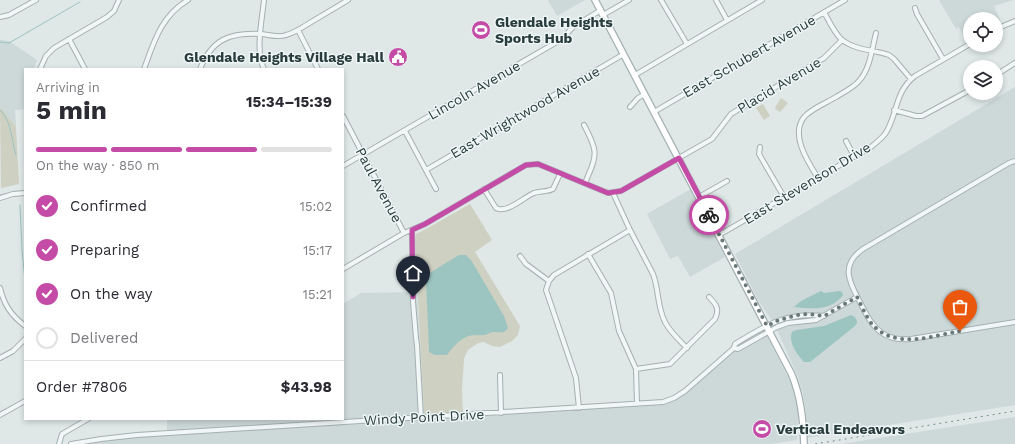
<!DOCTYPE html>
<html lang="en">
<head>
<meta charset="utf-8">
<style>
	body { margin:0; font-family:"Work Sans",sans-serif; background:#f7f7f7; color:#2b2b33; height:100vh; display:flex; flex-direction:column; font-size:15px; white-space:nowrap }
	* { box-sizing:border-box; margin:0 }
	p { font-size:13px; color:#7c7c81 }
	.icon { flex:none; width:22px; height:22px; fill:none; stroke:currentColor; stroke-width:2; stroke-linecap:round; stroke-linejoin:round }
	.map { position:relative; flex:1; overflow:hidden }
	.panel { position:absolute; left:24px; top:68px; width:320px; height:352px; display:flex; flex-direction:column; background:#fff; border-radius:0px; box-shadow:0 2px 6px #0003 }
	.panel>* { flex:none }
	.tools { position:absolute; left:963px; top:12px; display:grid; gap:8px }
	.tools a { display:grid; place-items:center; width:40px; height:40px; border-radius:50%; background:#fff; box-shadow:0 2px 6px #0003; font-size:20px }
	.pin { position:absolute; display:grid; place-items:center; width:34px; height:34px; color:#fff; margin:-41px -17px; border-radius:50% 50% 50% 0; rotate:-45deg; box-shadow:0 0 4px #0007 }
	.pin .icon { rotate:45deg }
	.courier { position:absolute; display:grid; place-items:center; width:40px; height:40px; margin:-20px; border:3px solid #c44ca7; border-radius:50%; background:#fff; color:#222; box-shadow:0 1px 5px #0007 }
	.summary em { font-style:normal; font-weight:700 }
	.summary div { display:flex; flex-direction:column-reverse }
	.summary { display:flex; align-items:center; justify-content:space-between; height:68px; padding:0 12px }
	h1 { font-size:26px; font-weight:700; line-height:30px }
	.bar { display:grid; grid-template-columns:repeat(4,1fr); gap:6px 4px; align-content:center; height:48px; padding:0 12px }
	.bar i { height:5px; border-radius:3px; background:#e1e1e2 }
	.bar .selected { background:#c44ca7 }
	.bar p { grid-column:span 4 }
	.line { display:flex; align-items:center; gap:10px; padding:0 12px; border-top:1px solid #e1e1e2 }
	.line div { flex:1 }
	ol { padding:0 12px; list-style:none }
	li { display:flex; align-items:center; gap:12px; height:44px }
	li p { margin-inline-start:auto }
	li .icon { padding:4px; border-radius:50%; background:#c44ca7; color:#fff; stroke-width:4 }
	li:last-child { color:#7c7c81 }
	li i { width:22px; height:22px; border:2px solid #e1e1e2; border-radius:50% }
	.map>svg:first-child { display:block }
</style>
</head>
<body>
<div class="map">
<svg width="1015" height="444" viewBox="0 0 1015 444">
	<rect width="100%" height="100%" fill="#dfe7e7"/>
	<path fill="#cdd8d9" d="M 548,0 L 585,0 L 557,16 Z
		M 939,0 L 1013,0 L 994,6 L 1000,20 L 996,23 L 996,19 L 970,19 L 970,38 L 966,40 L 959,27 L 956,29 Z
		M 0,40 L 9,41 L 37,60 L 34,69 L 25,69 L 25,109 L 15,110 L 16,127 L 3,110 L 0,108 Z
		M 1015,87 L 1015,405 L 807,438 L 806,411 L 803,394 L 797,375 L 775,325 L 758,300 L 735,254 Z
		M 691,189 L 725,257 L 690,277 L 678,256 L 670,259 L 647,214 Z
		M 417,292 L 424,415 L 425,419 L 661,404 L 674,400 L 733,349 L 733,344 L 762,327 L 792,385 L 798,413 L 797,440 L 771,444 L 79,444 L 100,440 L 167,434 L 167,419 L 343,419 L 343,304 L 361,293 Z
		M 1015,417 L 1015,444 L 841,444 Z"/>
	<path fill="#ced0c1" d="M 781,98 L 788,103 L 782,110 L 780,112 L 775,109 L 776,106 Z
		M 763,104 L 770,116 L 764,120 L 756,108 Z
		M 0,108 L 3,110 L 16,127 L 19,184 L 1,188 Z
		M 470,204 L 492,240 L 475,252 L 520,326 L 518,335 L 512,341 L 504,345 L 499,347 L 492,346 L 484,342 L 478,343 L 468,350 L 464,358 L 462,390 L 463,415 L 424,415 L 415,240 L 416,234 L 426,229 Z"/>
	<path fill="#9cc5c1" d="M 459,255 L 466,255 L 471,260 L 504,316 L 508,328 C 504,334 500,332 494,332 C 491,332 488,334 485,335 C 478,336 473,334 466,337 C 458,341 452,348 447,355 L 435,355 L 429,352 L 429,349 L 426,281 L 428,274 Z
		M 821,291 L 824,293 L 840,291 L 842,292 L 843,295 C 831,311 812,309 794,307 L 801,301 Z
		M 851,315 C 855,317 857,319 857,323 L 855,326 L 810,362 L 804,362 C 797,355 788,342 792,332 L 796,330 L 824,326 Z"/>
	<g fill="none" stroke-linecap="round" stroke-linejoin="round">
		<path stroke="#9cc5c1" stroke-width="1" d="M 0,42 L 9,43 L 80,2
			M 0,110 C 12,121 11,140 16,155
			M 20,205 L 22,250 L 25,280"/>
		<defs>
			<path id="minor" d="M 264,0 C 262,20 255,51 264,69
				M 661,0 L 687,44
				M 716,0 L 727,20
				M 915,8 L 917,14 L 943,59
				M 824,12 C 829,21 834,32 841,39 C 854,50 874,50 889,55 L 894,59 L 911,79
				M 603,15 L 629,0
				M 0,17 L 9,15 L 36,0
				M 996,29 L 1015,21
				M 298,30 L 318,69
				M 69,39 L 85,69
				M 40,69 L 46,56 L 54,48 L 107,17 L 114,11 L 119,0
				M 144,69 C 154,42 161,16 188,0
				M 200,69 C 212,39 230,32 262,34 C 270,35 278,38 286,35 C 294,33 301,28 308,24 C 321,16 335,8 348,0
				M 635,75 L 762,0
				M 996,75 L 1015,63
				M 630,107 L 638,98 L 645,94
				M 894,110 L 916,116 L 922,116 L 970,90
				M 654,112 L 845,0
				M 343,116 L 404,233
				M 584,125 C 599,153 597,155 585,183
				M 405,131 L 436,189
				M 846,141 L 854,156
				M 760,147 L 759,154 L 784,197
				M 1015,161 L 1009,163 L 863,249 C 838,266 851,285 862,306 C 867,316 872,326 882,333 C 891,339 901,340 911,339 L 1015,322
				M 343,166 L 562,39 L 573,27 L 601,10
				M 426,170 L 624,54
				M 818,178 C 808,162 789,134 805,116 C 813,108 826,103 836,97 C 844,92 853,88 859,81 C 870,69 872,49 876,33
				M 484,189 L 496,208 C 507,214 524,197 534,193 C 540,191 547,192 553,189 L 560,174
				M 613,193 L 630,230 L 653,274 C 659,289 657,307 665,322 C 670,332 679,340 687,348
				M 699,197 L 727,181
				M 0,198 L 13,194 L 25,193
				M 412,230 L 413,302 L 416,338 L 417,345 L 421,418
				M 719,235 L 871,147 C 876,143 881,139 885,134 C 898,115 894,92 915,76 L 970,44
				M 588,254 L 611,293 L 619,331 L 636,369 L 637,404
				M 520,256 L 526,264 L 549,281
				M 343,269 L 404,233 L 425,224 L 526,165 L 538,164 L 608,193 L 621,191 L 712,139 L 731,114 L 824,58 L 842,40
				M 0,288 C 4,305 11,315 25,326
				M 734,348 L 738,349 L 777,327 L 788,323 L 816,320 L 857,297
				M 0,358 L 13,351 L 25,339
				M 636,369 L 670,364 L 715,319 C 720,309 716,304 709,297
				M 500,375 L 501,413
				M 579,408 L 576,378 L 546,290 L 549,281 L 554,275 L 630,230
				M 0,415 L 25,401
				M 59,444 L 62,434 L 88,419
				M 71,444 L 101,439 L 137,435 L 663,402 L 674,398 L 685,391 L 734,348 L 735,344 C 766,325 786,312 824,316"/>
			<path id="secondary" d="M 595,0 L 791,373 C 801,396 803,419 804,444"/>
		</defs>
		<use href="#minor" stroke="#a5b0b1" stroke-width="6"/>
		<use href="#secondary" stroke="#a5b0b1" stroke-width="8"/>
		<use href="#minor" stroke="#f1f6f6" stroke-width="4"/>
		<use href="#secondary" stroke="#fff" stroke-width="5.5"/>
		<path stroke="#7a8f8f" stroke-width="1" stroke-dasharray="2 4" stroke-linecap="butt" d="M 815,444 L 1015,411"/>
	</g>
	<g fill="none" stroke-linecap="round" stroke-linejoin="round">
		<path stroke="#697878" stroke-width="4" stroke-dasharray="0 7.2" d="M 709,215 L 767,326 L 779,320 L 798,315 L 809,314 L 824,316 L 857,297 C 862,306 866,317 872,324 C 894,350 932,336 960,331"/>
		<path stroke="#c44ca7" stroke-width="5" d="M 413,297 L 412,230 L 425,224 L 526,165 L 538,164 L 608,193 L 621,191 L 679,158 L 709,215"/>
	</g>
	<defs>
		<symbol id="stadium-disc" viewBox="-11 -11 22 22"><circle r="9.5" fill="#c44ca7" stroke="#eef5f5"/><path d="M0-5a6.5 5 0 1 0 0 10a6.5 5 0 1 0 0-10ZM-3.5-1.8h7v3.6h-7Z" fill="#fff"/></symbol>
		<symbol id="civic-disc" viewBox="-11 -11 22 22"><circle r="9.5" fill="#c44ca7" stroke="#eef5f5"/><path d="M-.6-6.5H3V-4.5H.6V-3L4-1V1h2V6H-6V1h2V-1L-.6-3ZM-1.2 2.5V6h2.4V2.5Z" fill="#fff"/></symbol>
	</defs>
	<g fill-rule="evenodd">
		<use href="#stadium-disc" x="470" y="19" width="22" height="22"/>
		<use href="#civic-disc" x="387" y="46" width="22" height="22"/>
		<use href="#stadium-disc" x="751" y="418" width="22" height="22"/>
	</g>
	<g text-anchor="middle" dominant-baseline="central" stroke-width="3" stroke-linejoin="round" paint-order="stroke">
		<g font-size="14" font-weight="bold" fill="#293c3d" stroke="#eef5f5" text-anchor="start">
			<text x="495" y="22">Glendale Heights<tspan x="495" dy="16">Sports Hub</tspan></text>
			<text x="384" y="57" text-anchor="end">Glendale Heights Village Hall</text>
			<text x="776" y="429">Vertical Endeavors</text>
		</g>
		<g font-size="14" fill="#293c3d" stroke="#eef5f5">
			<text transform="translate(749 56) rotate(-30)">East Schubert Avenue</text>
			<text transform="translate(779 85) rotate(-31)">Placid Avenue</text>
			<text transform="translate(474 90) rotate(-30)">Lincoln Avenue</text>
			<text transform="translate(525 112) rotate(-30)">East Wrightwood Avenue</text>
			<text transform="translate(807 183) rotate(-31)">East Stevenson Drive</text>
			<text transform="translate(379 185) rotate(62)">Paul Avenue</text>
			<text transform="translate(424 417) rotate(-3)">Windy Point Drive</text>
		</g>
	</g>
</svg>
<div class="tools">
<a><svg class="icon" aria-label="locate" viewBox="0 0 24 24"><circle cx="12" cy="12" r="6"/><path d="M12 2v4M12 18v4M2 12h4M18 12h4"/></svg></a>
<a><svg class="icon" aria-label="layers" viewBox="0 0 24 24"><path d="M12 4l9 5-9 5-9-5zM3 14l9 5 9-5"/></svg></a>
</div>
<div class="pin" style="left:960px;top:331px;background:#ea580c"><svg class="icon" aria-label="bag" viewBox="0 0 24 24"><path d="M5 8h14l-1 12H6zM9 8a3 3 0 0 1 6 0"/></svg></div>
<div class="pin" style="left:413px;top:297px;background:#1f2937"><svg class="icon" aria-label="home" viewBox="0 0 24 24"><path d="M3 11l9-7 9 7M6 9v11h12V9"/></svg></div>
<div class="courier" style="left:709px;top:215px"><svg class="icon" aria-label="bike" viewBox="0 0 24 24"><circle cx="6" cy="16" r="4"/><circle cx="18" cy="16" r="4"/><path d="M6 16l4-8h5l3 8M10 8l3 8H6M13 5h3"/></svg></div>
<section class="panel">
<div class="summary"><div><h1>5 min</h1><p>Arriving in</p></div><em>15:34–15:39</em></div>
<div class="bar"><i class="selected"></i><i class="selected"></i><i class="selected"></i><i></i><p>On the way · 850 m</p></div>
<ol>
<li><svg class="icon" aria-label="check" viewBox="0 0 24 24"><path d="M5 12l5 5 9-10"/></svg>Confirmed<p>15:02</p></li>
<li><svg class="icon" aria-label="check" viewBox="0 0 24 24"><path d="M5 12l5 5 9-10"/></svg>Preparing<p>15:17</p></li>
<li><svg class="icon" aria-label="check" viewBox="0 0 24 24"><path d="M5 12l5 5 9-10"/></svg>On the way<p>15:21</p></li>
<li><i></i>Delivered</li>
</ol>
<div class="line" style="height:52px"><div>Order #7806</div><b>$43.98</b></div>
</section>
</div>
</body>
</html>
